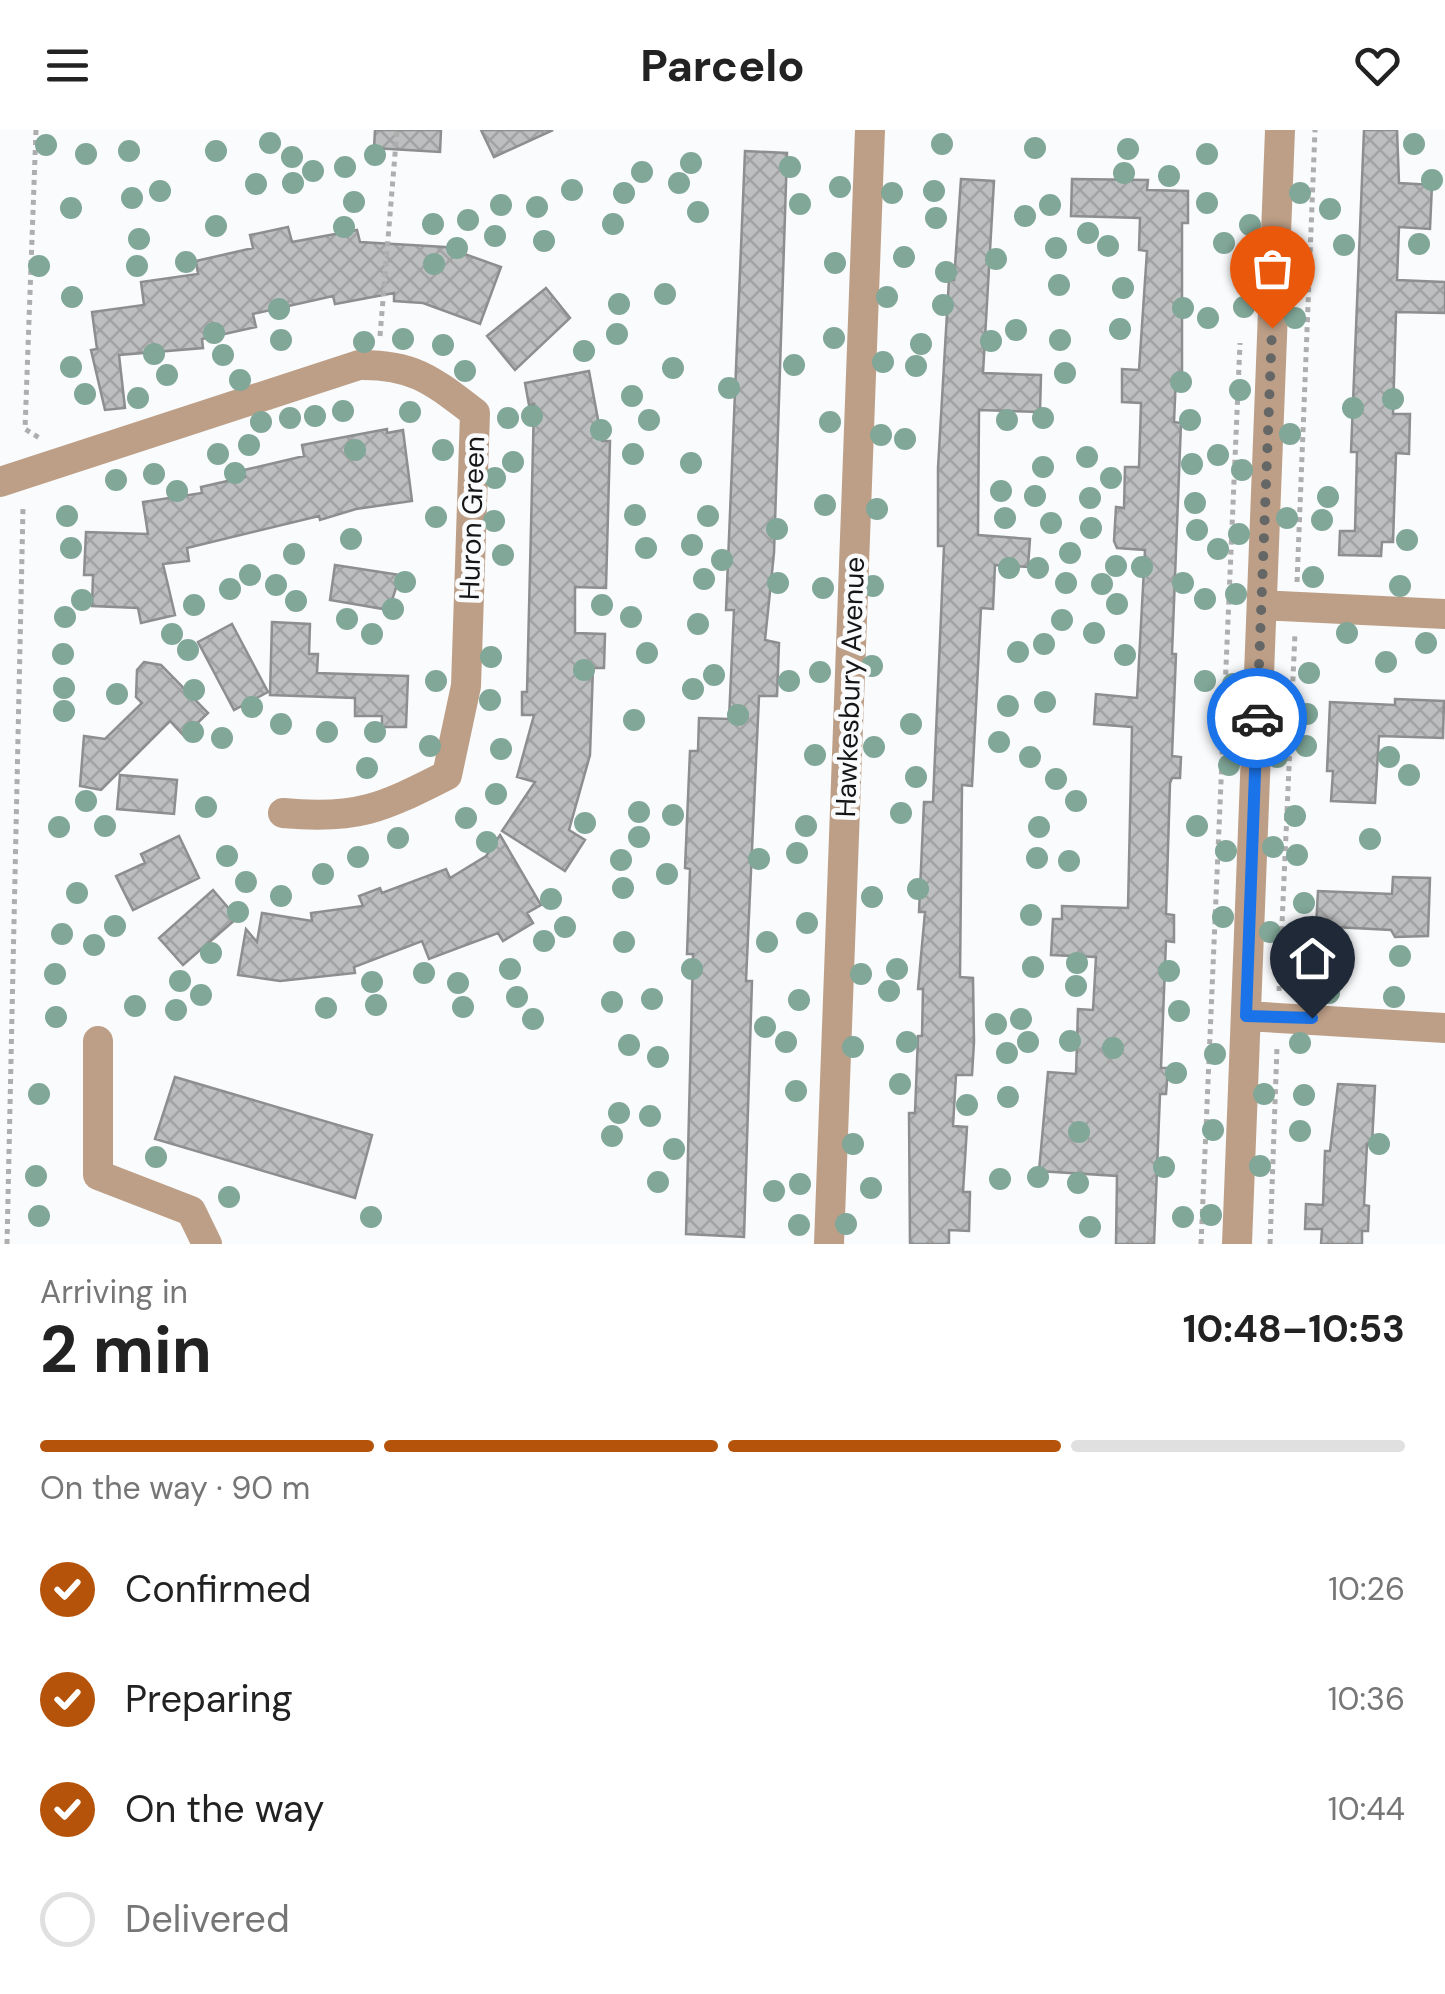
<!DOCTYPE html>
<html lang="en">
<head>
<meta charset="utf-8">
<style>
	body { margin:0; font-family:"DM Sans",sans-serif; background:#f2f2f2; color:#222; height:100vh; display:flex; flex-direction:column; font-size:38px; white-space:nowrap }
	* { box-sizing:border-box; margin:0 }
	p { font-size:32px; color:#767676 }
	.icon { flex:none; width:55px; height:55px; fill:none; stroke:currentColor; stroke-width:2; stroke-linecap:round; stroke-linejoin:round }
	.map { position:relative; height:1114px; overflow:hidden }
	.panel { display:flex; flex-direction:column; background:#fff; flex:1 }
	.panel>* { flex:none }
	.pin { position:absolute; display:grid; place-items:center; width:85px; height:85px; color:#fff; margin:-102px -42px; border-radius:50% 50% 50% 0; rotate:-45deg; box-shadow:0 0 10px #0007 }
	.pin .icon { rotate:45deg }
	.courier { position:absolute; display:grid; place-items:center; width:100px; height:100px; margin:-50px; border:8px solid #1a73e8; border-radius:50%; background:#fff; color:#222; box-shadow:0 2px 12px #0007 }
	.overview em { font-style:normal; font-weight:700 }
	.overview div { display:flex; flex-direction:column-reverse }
	.overview { display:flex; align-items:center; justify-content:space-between; height:170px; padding:0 40px }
	h1 { font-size:65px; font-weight:700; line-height:75px }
	.bar { display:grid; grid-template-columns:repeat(4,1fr); gap:15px 10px; align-content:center; height:120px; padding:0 40px }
	.bar i { height:12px; border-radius:8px; background:#e0e0e0 }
	.bar .selected { background:#b45309 }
	.bar p { grid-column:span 4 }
	ol { padding:0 40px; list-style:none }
	li { display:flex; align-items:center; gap:30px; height:110px }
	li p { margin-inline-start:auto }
	li .icon { padding:10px; border-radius:50%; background:#b45309; color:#fff; stroke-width:4 }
	li:last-child { color:#767676 }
	li i { width:55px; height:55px; border:5px solid #e0e0e0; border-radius:50% }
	header { display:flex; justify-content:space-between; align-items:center; height:130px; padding:0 40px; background:#fff; font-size:45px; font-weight:700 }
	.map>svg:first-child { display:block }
</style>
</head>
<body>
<header><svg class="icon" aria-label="menu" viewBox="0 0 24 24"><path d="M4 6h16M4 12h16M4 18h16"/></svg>Parcelo<svg class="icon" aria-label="heart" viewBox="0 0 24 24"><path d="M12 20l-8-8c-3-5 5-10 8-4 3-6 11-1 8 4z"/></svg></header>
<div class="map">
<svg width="1445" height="1114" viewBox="0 0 1445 1114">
	<defs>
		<pattern id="building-cross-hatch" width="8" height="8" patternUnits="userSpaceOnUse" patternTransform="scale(2.5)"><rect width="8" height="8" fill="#bdbebf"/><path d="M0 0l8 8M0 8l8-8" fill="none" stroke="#a2a2a3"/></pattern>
	</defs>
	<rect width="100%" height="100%" fill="#fafbfc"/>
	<path fill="url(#building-cross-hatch)" stroke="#8d8e8f" stroke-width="2.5" d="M 375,0 L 441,0 L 440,22 L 374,18 Z
		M 481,0 L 553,0 L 494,27 Z
		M 1364,0 L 1397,0 L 1399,53 L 1432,55 L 1430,99 L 1399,97 L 1397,150 L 1445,152 L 1445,183 L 1396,182 L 1393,284 L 1410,284 L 1409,324 L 1396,323 L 1393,412 L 1382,412 L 1381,426 L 1339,425 L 1340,401 L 1355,401 L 1357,322 L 1351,322 Z
		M 745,21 L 787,23 L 774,423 L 765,510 L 779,513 L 777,566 L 759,566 L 746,851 L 752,851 L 744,1107 L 686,1104 L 693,824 L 687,824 L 690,739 L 685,738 L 690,621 L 698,621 L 699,588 L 729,589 L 734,480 L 726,480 Z
		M 961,49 L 994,51 L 983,243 L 1041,245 L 1040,282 L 979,280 L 978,405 L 1030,409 L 1028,437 L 995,435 L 993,479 L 981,478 L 972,656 L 962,655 L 960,847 L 973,848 L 974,912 L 972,945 L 956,945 L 953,996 L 967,997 L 963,1062 L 970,1062 L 969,1101 L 949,1100 L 949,1114 L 910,1114 L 909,983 L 915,983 L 918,906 L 922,906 L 923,859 L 918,859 L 925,782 L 919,782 L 924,672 L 933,672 L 944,416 L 938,416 L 938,338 L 949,149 L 954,150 Z
		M 1072,49 L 1148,50 L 1147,60 L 1188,61 L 1188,93 L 1182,93 L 1182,246 L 1176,246 L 1174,292 L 1181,293 L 1172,524 L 1176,524 L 1172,626 L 1181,627 L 1180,648 L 1172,648 L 1170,653 L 1166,784 L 1174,785 L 1174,812 L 1166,811 L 1161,938 L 1168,938 L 1166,964 L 1160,964 L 1154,1114 L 1116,1114 L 1117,1046 L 1039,1041 L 1048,942 L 1076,944 L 1078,879 L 1093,880 L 1096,827 L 1051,825 L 1053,789 L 1062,789 L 1062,776 L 1128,778 L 1132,597 L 1094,594 L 1096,564 L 1137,568 L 1145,420 L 1117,418 L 1114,411 L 1116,377 L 1124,378 L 1125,337 L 1139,337 L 1141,273 L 1122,272 L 1122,239 L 1139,240 L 1147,121 L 1139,120 L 1140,88 L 1071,86 Z
		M 288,97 L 292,112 L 357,100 L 360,112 L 445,117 L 501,137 L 480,194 L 423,173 L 394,171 L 394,163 L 335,174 L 333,166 L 253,184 L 256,197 L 202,209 L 203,218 L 119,225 L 125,278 L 105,280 L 91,220 L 97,219 L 92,182 L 144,175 L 141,152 L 198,144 L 196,131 L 253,118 L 250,105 Z
		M 546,158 L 570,188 L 515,240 L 487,206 Z
		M 589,241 L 602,311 L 610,311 L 606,458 L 575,457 L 575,503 L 605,504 L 604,538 L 593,538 L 590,625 L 569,700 L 585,710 L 565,741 L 502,701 L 535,652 L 517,647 L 534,585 L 522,585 L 522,562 L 527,562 L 534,274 L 529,275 L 525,253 Z
		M 387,299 L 387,303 L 403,300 L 412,371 L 356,379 L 320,390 L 319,386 L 187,418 L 189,431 L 163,434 L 175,485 L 141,493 L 138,478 L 92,476 L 93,445 L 84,445 L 86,402 L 148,404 L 143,372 L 202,363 L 201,357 L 245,347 L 244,340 L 304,326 L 302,315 Z
		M 335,435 L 400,445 L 389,480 L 330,470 Z
		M 272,492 L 310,494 L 309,524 L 318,524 L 317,543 L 408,546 L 406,597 L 382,597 L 382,586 L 355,586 L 355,568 L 270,565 Z
		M 232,494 L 268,562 L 234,580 L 198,512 Z
		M 144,532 L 161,535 L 208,583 L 184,606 L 170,591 L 101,660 L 80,656 L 84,606 L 105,609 L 142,573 L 136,567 L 137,540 Z
		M 1395,569 L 1444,571 L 1443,608 L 1379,606 L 1375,673 L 1331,671 L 1333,641 L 1327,641 L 1330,572 L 1395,575 Z
		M 120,645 L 177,650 L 174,684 L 117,679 Z
		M 500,705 L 541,775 L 527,783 L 533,793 L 503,811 L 498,803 L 429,829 L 422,811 L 354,837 L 355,843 L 280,851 L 238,845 L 246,799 L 257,812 L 262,783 L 312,791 L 311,783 L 363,776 L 359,766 L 380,758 L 382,763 L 446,739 L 450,748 L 486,726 Z
		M 179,706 L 199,748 L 133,780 L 116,746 L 145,733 L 141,724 Z
		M 1393,747 L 1430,748 L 1428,806 L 1395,807 L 1391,800 L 1316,796 L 1318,761 L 1392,764 Z
		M 213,760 L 237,788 L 183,835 L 159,808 Z
		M 175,947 L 372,1005 L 355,1068 L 155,1009 Z
		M 1338,954 L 1375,956 L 1372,1014 L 1367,1014 L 1364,1075 L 1369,1076 L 1368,1101 L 1362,1101 L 1362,1114 L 1321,1114 L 1322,1099 L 1305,1099 L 1306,1074 L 1323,1075 L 1325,1021 L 1330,1021 Z"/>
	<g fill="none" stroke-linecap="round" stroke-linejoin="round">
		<path stroke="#aeaeaf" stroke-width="5" stroke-dasharray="5 5" stroke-linecap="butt" d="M 36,0 L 25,299 L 41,309
			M 380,206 L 397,0
			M 1297,452 L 1315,0
			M 1279,861 L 1295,503
			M 7,1114 L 23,378
			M 1201,1114 L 1240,213
			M 1270,1114 L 1277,917"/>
		<path stroke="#bd9f87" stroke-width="30" d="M 0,352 L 359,235 C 414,234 433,251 475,283 L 466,556 L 447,645 C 382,678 357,690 283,683
			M 1262,475 L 1445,484
			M 1246,886 L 1445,898
			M 98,911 L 98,1045 L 191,1081 L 207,1114
			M 829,1114 L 870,0
			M 1237,1114 L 1280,0"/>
	</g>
	<g fill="#80a798">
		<circle cx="270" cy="13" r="11"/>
		<circle cx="942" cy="14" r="11"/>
		<circle cx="1414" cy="14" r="11"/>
		<circle cx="46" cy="15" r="11"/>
		<circle cx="1035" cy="18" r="11"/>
		<circle cx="1128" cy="19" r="11"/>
		<circle cx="129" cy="21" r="11"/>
		<circle cx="216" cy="21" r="11"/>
		<circle cx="86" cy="24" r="11"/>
		<circle cx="1207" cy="24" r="11"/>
		<circle cx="375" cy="25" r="11"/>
		<circle cx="292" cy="27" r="11"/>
		<circle cx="691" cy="33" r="11"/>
		<circle cx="345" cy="37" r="11"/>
		<circle cx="790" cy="37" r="11"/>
		<circle cx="313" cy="41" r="11"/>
		<circle cx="642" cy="42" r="11"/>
		<circle cx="1124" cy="43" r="11"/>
		<circle cx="1169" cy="46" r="11"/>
		<circle cx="1432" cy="50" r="11"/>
		<circle cx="293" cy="53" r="11"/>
		<circle cx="679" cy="53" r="11"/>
		<circle cx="256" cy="54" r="11"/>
		<circle cx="840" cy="57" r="11"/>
		<circle cx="572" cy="60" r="11"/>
		<circle cx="160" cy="61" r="11"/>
		<circle cx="934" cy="61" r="11"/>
		<circle cx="624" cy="63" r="11"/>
		<circle cx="892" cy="63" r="11"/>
		<circle cx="1300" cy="63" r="11"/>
		<circle cx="132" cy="68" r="11"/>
		<circle cx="354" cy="72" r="11"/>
		<circle cx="1207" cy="73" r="11"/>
		<circle cx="800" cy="74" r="11"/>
		<circle cx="501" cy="75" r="11"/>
		<circle cx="1050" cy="75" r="11"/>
		<circle cx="537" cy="77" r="11"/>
		<circle cx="71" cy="78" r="11"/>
		<circle cx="1330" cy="79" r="11"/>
		<circle cx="698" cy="82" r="11"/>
		<circle cx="1025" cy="86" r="11"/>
		<circle cx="936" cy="88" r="11"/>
		<circle cx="468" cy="90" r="11"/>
		<circle cx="433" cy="94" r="11"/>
		<circle cx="613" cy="94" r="11"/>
		<circle cx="1250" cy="95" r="11"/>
		<circle cx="216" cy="96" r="11"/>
		<circle cx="344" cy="97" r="11"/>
		<circle cx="1088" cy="103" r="11"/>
		<circle cx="495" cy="106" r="11"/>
		<circle cx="139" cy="109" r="11"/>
		<circle cx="544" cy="111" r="11"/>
		<circle cx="1224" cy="113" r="11"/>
		<circle cx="1419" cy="114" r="11"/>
		<circle cx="1344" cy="115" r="11"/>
		<circle cx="1108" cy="116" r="11"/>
		<circle cx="457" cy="118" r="11"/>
		<circle cx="1056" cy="118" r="11"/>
		<circle cx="1298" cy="125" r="11"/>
		<circle cx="904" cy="127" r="11"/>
		<circle cx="996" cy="129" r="11"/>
		<circle cx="186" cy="132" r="11"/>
		<circle cx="835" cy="133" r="11"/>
		<circle cx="434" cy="134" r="11"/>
		<circle cx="39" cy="136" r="11"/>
		<circle cx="137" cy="136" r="11"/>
		<circle cx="946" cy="142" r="11"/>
		<circle cx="1059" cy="155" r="11"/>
		<circle cx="1123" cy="158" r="11"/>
		<circle cx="665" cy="164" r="11"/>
		<circle cx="72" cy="167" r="11"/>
		<circle cx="887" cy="167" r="11"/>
		<circle cx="619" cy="174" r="11"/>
		<circle cx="943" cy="175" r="11"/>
		<circle cx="1244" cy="177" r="11"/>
		<circle cx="1183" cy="178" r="11"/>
		<circle cx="279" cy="179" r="11"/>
		<circle cx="1208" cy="188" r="11"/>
		<circle cx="1295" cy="188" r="11"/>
		<circle cx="1120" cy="199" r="11"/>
		<circle cx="1016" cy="200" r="11"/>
		<circle cx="214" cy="203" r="11"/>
		<circle cx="617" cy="204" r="11"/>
		<circle cx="834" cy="208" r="11"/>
		<circle cx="403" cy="209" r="11"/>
		<circle cx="281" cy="210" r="11"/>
		<circle cx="1060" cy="210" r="11"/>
		<circle cx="991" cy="211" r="11"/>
		<circle cx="364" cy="212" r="11"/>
		<circle cx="921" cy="214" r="11"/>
		<circle cx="443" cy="215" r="11"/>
		<circle cx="584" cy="221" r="11"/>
		<circle cx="154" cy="224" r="11"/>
		<circle cx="223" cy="225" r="11"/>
		<circle cx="883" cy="232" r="11"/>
		<circle cx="794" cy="235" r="11"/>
		<circle cx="916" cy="236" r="11"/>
		<circle cx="71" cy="237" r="11"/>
		<circle cx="673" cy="238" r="11"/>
		<circle cx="465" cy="241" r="11"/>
		<circle cx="1065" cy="243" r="11"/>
		<circle cx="167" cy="245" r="11"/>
		<circle cx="240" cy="250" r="11"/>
		<circle cx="1181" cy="252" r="11"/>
		<circle cx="729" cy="258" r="11"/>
		<circle cx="1240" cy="260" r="11"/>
		<circle cx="85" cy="264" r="11"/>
		<circle cx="632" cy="266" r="11"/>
		<circle cx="138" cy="268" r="11"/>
		<circle cx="1393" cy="269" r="11"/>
		<circle cx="1353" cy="278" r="11"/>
		<circle cx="343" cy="281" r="11"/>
		<circle cx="410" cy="282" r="11"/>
		<circle cx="315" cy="286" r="11"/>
		<circle cx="532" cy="286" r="11"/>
		<circle cx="290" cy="288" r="11"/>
		<circle cx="508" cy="288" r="11"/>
		<circle cx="1043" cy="288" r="11"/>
		<circle cx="649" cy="290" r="11"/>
		<circle cx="1007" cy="290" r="11"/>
		<circle cx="1190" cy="290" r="11"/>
		<circle cx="261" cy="292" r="11"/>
		<circle cx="830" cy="292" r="11"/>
		<circle cx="601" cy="300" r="11"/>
		<circle cx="1290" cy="304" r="11"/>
		<circle cx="881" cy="305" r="11"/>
		<circle cx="905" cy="309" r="11"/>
		<circle cx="249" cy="315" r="11"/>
		<circle cx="355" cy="320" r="11"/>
		<circle cx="443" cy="320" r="11"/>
		<circle cx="218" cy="324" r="11"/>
		<circle cx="633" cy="324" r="11"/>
		<circle cx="1218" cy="325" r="11"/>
		<circle cx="1087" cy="327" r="11"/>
		<circle cx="513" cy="332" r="11"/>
		<circle cx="691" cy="333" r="11"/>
		<circle cx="1192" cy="334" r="11"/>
		<circle cx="1043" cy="337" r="11"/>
		<circle cx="1242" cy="340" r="11"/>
		<circle cx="235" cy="343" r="11"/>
		<circle cx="154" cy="344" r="11"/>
		<circle cx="495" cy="348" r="11"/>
		<circle cx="1111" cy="348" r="11"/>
		<circle cx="116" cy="350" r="11"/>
		<circle cx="177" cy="361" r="11"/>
		<circle cx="1001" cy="361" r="11"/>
		<circle cx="1035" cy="366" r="11"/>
		<circle cx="1328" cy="367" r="11"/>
		<circle cx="1090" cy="368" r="11"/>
		<circle cx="1195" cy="373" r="11"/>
		<circle cx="825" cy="375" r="11"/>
		<circle cx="877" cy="379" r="11"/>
		<circle cx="635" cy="385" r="11"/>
		<circle cx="67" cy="386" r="11"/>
		<circle cx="708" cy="386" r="11"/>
		<circle cx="436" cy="387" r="11"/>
		<circle cx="1005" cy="388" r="11"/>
		<circle cx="1287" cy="388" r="11"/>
		<circle cx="1322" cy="390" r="11"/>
		<circle cx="494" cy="391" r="11"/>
		<circle cx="1051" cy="393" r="11"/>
		<circle cx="1091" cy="398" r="11"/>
		<circle cx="777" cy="399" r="11"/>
		<circle cx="1197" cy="400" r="11"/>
		<circle cx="1239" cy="404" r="11"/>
		<circle cx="351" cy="409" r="11"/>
		<circle cx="1407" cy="410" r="11"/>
		<circle cx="692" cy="415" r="11"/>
		<circle cx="71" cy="418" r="11"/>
		<circle cx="646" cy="418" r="11"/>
		<circle cx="1218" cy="419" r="11"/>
		<circle cx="1070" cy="423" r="11"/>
		<circle cx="294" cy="424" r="11"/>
		<circle cx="503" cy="425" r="11"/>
		<circle cx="722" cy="430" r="11"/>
		<circle cx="1116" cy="436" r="11"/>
		<circle cx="1142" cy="437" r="11"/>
		<circle cx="1009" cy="438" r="11"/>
		<circle cx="1038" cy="438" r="11"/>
		<circle cx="250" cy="445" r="11"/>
		<circle cx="1313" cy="447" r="11"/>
		<circle cx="704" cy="449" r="11"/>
		<circle cx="405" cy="452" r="11"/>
		<circle cx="778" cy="453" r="11"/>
		<circle cx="1066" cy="453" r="11"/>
		<circle cx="1183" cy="453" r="11"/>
		<circle cx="1102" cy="454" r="11"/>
		<circle cx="276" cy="455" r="11"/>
		<circle cx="873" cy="456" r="11"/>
		<circle cx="1400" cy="456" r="11"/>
		<circle cx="823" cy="458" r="11"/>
		<circle cx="230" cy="459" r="11"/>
		<circle cx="1236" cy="464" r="11"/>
		<circle cx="1205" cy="469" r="11"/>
		<circle cx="82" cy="470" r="11"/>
		<circle cx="296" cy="471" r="11"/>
		<circle cx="1117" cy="474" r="11"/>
		<circle cx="194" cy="475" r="11"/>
		<circle cx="602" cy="475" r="11"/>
		<circle cx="393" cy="479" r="11"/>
		<circle cx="65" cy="487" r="11"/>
		<circle cx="631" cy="487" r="11"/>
		<circle cx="347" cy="489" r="11"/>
		<circle cx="1062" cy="490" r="11"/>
		<circle cx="698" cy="494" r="11"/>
		<circle cx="1094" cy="503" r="11"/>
		<circle cx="1347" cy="503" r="11"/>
		<circle cx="172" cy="504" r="11"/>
		<circle cx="372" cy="504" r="11"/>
		<circle cx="1426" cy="513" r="11"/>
		<circle cx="1044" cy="514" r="11"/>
		<circle cx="188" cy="520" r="11"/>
		<circle cx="1018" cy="522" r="11"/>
		<circle cx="647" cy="523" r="11"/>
		<circle cx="63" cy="524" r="11"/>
		<circle cx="1125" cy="525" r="11"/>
		<circle cx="491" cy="527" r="11"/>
		<circle cx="1386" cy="532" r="11"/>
		<circle cx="872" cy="536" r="11"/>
		<circle cx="584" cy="540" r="11"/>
		<circle cx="820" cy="542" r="11"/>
		<circle cx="1309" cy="543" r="11"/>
		<circle cx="714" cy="545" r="11"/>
		<circle cx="436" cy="551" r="11"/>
		<circle cx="789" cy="551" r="11"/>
		<circle cx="1205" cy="551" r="11"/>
		<circle cx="1233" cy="554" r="11"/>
		<circle cx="64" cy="558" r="11"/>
		<circle cx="693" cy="559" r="11"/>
		<circle cx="194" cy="560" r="11"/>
		<circle cx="117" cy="564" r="11"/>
		<circle cx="490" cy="570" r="11"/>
		<circle cx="1045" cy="572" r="11"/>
		<circle cx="1008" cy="576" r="11"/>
		<circle cx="252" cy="577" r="11"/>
		<circle cx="64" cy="581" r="11"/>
		<circle cx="1307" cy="584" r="11"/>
		<circle cx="738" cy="585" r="11"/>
		<circle cx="634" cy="590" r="11"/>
		<circle cx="281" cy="594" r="11"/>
		<circle cx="911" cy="594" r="11"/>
		<circle cx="193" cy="602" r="11"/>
		<circle cx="327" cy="602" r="11"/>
		<circle cx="375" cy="602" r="11"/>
		<circle cx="222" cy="608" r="11"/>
		<circle cx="999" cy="612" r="11"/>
		<circle cx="430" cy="616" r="11"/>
		<circle cx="1306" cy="616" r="11"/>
		<circle cx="874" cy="617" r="11"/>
		<circle cx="501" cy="619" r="11"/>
		<circle cx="815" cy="625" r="11"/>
		<circle cx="1030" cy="627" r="11"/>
		<circle cx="1277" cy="627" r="11"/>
		<circle cx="1389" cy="627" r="11"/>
		<circle cx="1229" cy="635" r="11"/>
		<circle cx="367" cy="638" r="11"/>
		<circle cx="1409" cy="645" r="11"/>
		<circle cx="916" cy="647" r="11"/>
		<circle cx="1056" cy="649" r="11"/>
		<circle cx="496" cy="664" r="11"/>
		<circle cx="86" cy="671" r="11"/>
		<circle cx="1076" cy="671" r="11"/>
		<circle cx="206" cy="677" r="11"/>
		<circle cx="639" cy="682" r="11"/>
		<circle cx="901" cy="683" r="11"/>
		<circle cx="673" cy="685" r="11"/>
		<circle cx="1295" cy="686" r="11"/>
		<circle cx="466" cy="688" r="11"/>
		<circle cx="585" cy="693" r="11"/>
		<circle cx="105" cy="696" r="11"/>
		<circle cx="806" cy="696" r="11"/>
		<circle cx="1197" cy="696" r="11"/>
		<circle cx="59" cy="697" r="11"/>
		<circle cx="1039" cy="697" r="11"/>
		<circle cx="639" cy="707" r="11"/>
		<circle cx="398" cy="708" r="11"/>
		<circle cx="1370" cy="709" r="11"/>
		<circle cx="487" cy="712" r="11"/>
		<circle cx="1273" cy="717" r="11"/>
		<circle cx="1226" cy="721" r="11"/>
		<circle cx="797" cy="723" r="11"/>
		<circle cx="1297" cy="725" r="11"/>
		<circle cx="227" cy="726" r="11"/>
		<circle cx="358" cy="727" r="11"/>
		<circle cx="1037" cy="728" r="11"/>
		<circle cx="759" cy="729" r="11"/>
		<circle cx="621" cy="730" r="11"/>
		<circle cx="1069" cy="731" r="11"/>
		<circle cx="323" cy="744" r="11"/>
		<circle cx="667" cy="744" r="11"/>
		<circle cx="246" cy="752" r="11"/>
		<circle cx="623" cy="758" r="11"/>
		<circle cx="918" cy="759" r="11"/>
		<circle cx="77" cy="763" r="11"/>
		<circle cx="281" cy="766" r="11"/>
		<circle cx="872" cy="767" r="11"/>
		<circle cx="551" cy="769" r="11"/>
		<circle cx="1304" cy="773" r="11"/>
		<circle cx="238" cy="782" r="11"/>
		<circle cx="1031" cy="785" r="11"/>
		<circle cx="1223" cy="787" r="11"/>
		<circle cx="807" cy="793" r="11"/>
		<circle cx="115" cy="796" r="11"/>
		<circle cx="565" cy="797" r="11"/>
		<circle cx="1270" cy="802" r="11"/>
		<circle cx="62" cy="804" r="11"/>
		<circle cx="544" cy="811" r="11"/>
		<circle cx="1339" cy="811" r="11"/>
		<circle cx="624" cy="812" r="11"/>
		<circle cx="767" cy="812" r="11"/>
		<circle cx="94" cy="815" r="11"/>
		<circle cx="211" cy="823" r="11"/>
		<circle cx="1400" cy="826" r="11"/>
		<circle cx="1077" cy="833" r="11"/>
		<circle cx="1334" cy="833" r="11"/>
		<circle cx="1033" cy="837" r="11"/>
		<circle cx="510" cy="839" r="11"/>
		<circle cx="692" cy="839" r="11"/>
		<circle cx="897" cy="839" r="11"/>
		<circle cx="1169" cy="841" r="11"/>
		<circle cx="424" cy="843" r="11"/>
		<circle cx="55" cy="844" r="11"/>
		<circle cx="861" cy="844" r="11"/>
		<circle cx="180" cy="851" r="11"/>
		<circle cx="372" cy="852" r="11"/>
		<circle cx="458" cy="853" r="11"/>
		<circle cx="1076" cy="856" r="11"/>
		<circle cx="889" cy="861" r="11"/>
		<circle cx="1329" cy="863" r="11"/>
		<circle cx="201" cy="865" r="11"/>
		<circle cx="517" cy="867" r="11"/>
		<circle cx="1394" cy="867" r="11"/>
		<circle cx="652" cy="869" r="11"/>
		<circle cx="799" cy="870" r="11"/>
		<circle cx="612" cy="872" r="11"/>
		<circle cx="376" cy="875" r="11"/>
		<circle cx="135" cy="876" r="11"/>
		<circle cx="463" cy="877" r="11"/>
		<circle cx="326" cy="878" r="11"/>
		<circle cx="176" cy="880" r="11"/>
		<circle cx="1179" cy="881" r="11"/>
		<circle cx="56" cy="887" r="11"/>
		<circle cx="533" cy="889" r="11"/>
		<circle cx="1021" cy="889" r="11"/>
		<circle cx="996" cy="894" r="11"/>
		<circle cx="765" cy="897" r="11"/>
		<circle cx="1070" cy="911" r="11"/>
		<circle cx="786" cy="912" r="11"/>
		<circle cx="907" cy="912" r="11"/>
		<circle cx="1028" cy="912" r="11"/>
		<circle cx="1300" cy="913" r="11"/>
		<circle cx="629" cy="915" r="11"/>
		<circle cx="853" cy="917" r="11"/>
		<circle cx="1113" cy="918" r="11"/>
		<circle cx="1007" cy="923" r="11"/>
		<circle cx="1215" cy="924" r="11"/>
		<circle cx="658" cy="927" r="11"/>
		<circle cx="1176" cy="943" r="11"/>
		<circle cx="900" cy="954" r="11"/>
		<circle cx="796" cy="961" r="11"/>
		<circle cx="39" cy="964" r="11"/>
		<circle cx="1264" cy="964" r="11"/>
		<circle cx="1304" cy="965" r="11"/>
		<circle cx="1008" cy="967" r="11"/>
		<circle cx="967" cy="975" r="11"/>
		<circle cx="619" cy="983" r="11"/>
		<circle cx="650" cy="986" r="11"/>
		<circle cx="1213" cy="1000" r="11"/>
		<circle cx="1300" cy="1001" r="11"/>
		<circle cx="1079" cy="1002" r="11"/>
		<circle cx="612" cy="1006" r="11"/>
		<circle cx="853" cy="1014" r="11"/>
		<circle cx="1379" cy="1014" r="11"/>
		<circle cx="674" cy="1019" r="11"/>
		<circle cx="156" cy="1027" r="11"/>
		<circle cx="1260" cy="1036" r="11"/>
		<circle cx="1164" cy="1037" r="11"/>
		<circle cx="36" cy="1046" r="11"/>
		<circle cx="1038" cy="1047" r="11"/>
		<circle cx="1000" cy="1049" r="11"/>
		<circle cx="658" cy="1052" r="11"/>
		<circle cx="1078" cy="1053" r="11"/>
		<circle cx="800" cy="1054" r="11"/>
		<circle cx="871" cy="1058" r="11"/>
		<circle cx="774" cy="1061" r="11"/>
		<circle cx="229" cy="1067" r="11"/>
		<circle cx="1211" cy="1085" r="11"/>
		<circle cx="39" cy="1086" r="11"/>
		<circle cx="371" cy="1087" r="11"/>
		<circle cx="1183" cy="1087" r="11"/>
		<circle cx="846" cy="1094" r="11"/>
		<circle cx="799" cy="1095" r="11"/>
		<circle cx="1090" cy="1097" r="11"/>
	</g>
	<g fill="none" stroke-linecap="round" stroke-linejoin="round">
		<path stroke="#656666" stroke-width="10" stroke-dasharray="0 18" d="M 1257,588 L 1272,198"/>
		<path stroke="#1a73e8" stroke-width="12" d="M 1257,588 L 1246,886 L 1312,888"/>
	</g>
	<g text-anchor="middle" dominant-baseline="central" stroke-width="9" stroke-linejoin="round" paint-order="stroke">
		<g font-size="28" fill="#151516" stroke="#fafbfc">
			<text transform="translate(472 388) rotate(-88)">Huron Green</text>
			<text transform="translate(850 557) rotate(-88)">Hawkesbury Avenue</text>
		</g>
	</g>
</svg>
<div class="pin" style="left:1272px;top:198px;background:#ea580c"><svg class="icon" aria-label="bag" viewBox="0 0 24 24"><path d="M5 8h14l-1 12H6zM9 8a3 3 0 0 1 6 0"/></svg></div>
<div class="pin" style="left:1312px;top:888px;background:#1f2937"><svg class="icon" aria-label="home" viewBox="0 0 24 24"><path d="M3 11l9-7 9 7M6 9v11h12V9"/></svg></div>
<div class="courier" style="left:1257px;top:588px"><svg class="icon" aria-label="car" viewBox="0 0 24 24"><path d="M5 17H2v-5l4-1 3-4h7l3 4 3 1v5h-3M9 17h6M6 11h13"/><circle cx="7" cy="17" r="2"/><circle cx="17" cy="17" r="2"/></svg></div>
</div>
<section class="panel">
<div class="overview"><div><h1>2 min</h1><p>Arriving in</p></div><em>10:48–10:53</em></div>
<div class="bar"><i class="selected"></i><i class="selected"></i><i class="selected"></i><i></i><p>On the way · 90 m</p></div>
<ol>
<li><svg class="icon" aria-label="check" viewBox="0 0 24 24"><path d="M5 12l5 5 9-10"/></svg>Confirmed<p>10:26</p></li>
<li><svg class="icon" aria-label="check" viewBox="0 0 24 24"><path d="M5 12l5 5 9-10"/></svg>Preparing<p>10:36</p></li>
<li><svg class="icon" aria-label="check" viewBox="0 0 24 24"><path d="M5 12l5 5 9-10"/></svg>On the way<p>10:44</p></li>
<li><i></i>Delivered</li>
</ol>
</section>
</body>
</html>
